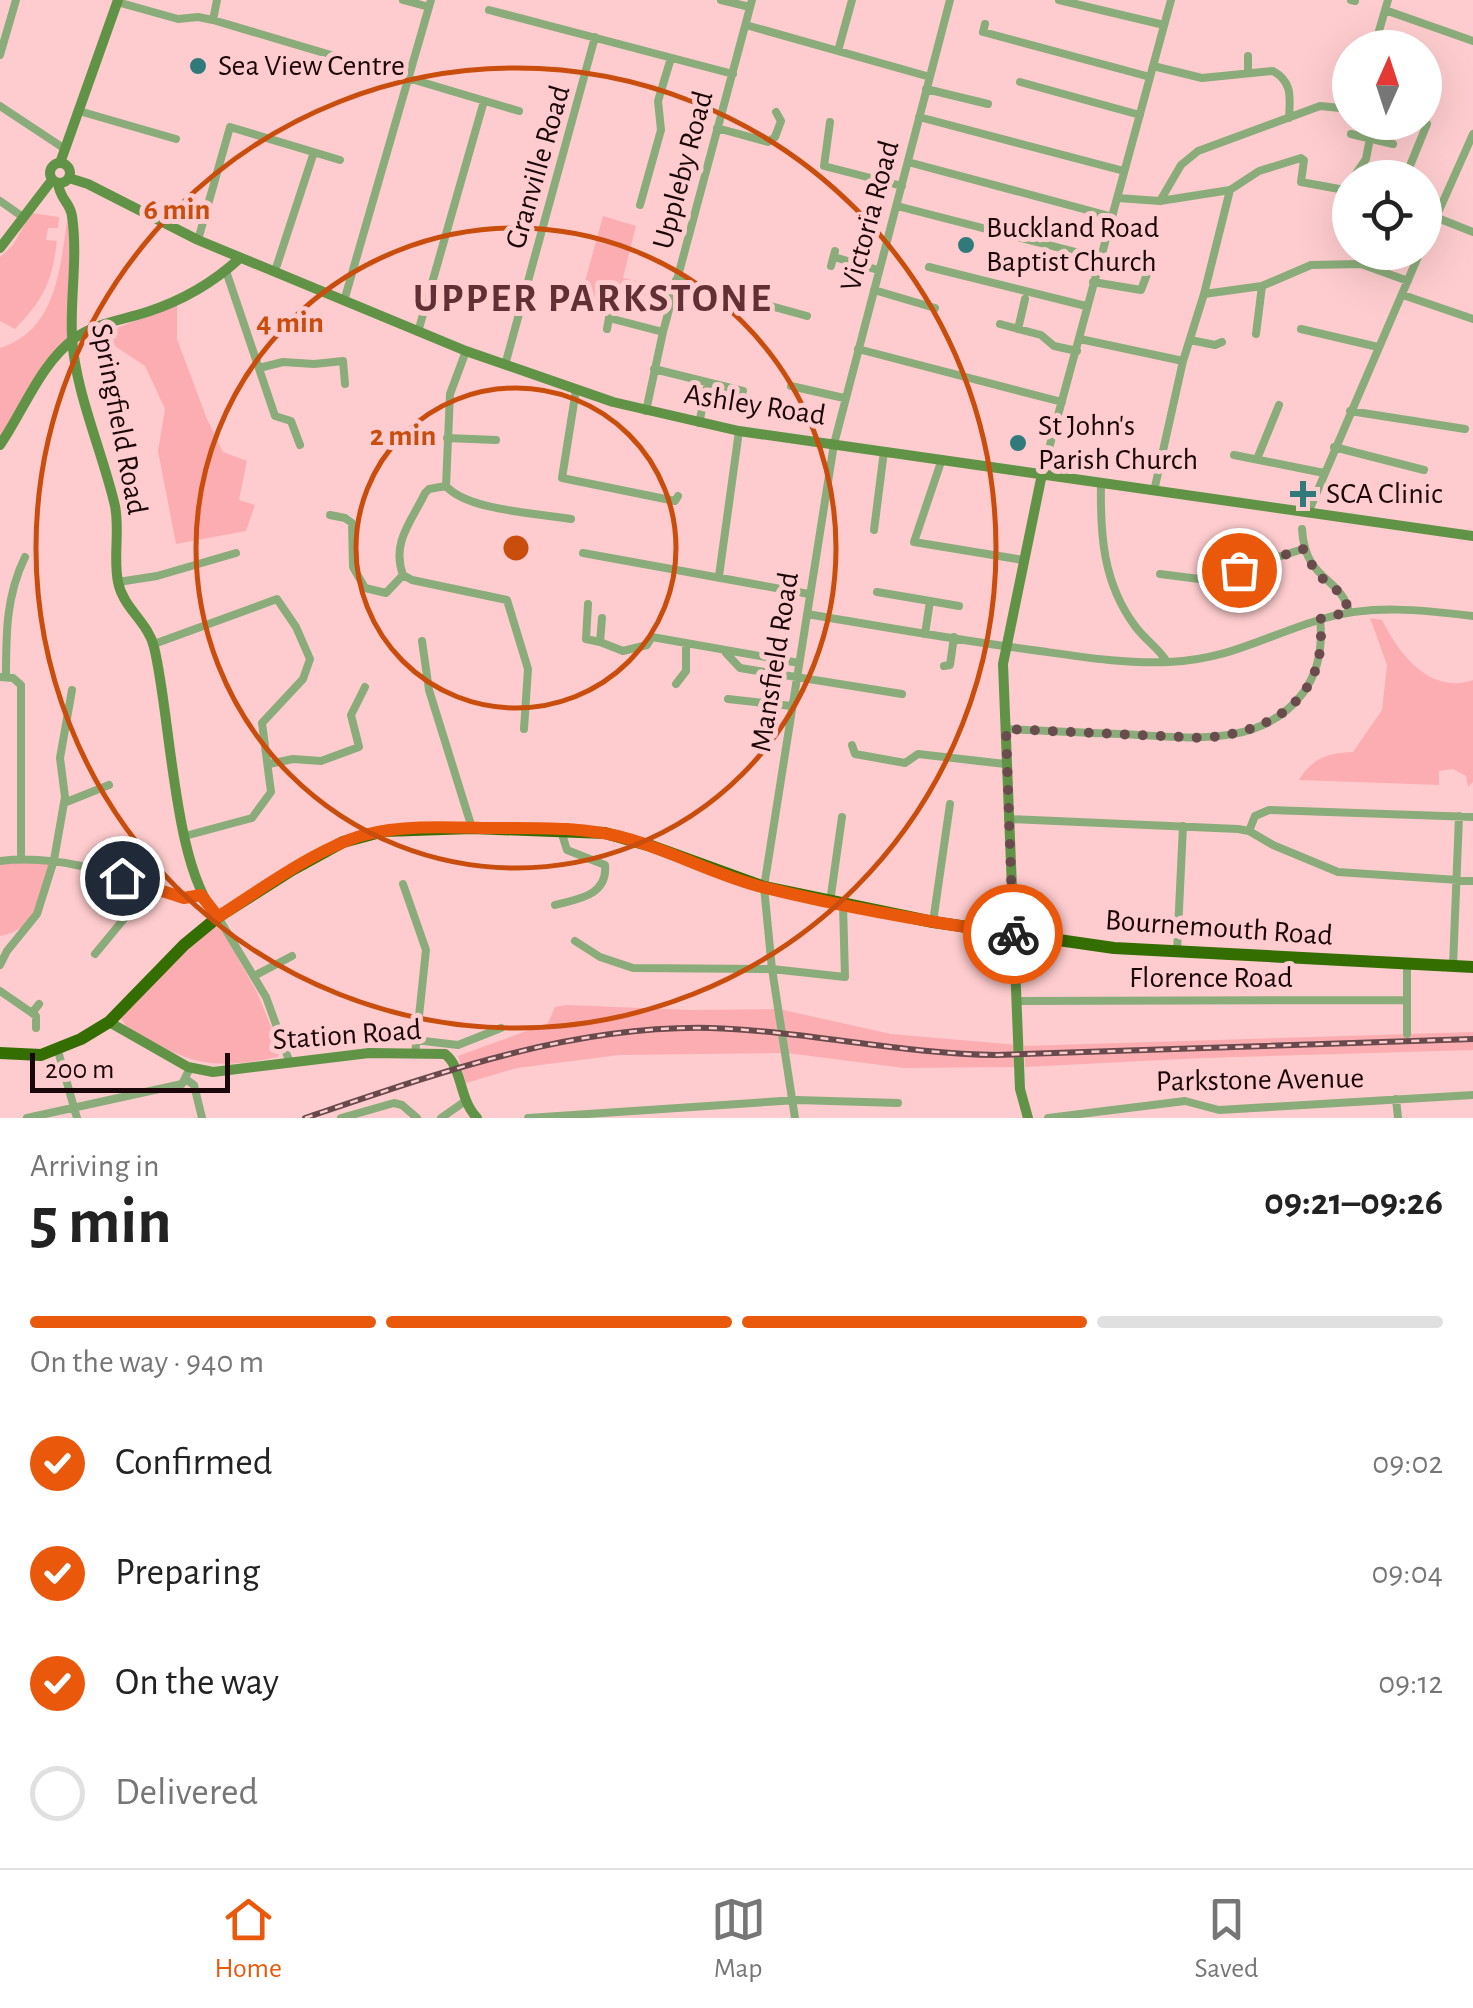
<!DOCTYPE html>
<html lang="en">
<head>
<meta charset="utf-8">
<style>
	body { margin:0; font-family:"Alegreya Sans",sans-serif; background:#f2f2f2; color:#222; height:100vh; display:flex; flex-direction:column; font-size:38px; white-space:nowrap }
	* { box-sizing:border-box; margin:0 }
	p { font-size:32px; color:#767676 }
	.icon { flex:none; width:55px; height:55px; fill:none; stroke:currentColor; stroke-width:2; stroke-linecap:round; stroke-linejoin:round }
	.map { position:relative; height:1118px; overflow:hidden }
	.sheet { display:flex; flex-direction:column; background:#fff; flex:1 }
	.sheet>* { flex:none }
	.needle { width:65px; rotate:3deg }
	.tools { position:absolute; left:1332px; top:30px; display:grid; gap:20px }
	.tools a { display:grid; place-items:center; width:110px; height:110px; border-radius:50%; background:#fff; box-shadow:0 10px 40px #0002; font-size:50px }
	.scale { position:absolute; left:30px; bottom:25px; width:200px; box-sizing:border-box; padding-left:10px; border:5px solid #1b0709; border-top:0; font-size:28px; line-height:35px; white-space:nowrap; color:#1b0709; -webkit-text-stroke:8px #feccce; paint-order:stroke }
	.pin { position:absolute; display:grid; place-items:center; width:85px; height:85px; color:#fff; margin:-42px; border:5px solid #fff; border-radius:50%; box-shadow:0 2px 10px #0007 }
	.courier { position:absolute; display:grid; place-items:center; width:100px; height:100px; margin:-50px; border:8px solid #ea580c; border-radius:50%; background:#fff; color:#222; box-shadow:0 2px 12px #0007 }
	.overview em { font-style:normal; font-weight:700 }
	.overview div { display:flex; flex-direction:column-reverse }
	.overview { display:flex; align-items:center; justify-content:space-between; height:170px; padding:0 30px }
	h1 { font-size:65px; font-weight:700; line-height:75px }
	.bar { display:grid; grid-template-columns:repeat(4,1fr); gap:15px 10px; align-content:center; height:120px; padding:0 30px }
	.bar i { height:12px; border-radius:8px; background:#e0e0e0 }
	.bar .active { background:#ea580c }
	.bar p { grid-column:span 4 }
	ol { padding:0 30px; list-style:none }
	li { display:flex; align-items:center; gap:30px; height:110px }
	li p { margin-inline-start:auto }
	li .icon { padding:10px; border-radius:50%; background:#ea580c; color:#fff; stroke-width:4 }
	li:last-child { color:#767676 }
	li i { width:55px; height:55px; border:5px solid #e0e0e0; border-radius:50% }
	.dock { display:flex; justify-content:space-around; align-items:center; height:140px; border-top:2px solid #e0e0e0; background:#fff; font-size:28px; color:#767676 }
	.dock a { display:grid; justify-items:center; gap:5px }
	.dock .active { color:#ea580c }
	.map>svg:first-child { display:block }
</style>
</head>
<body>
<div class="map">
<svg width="1473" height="1118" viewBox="0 0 1473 1118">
	<rect width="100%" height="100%" fill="#feccce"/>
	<path fill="#fcadb2" d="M 31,213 L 59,217 L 58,228 L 48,228 L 46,240 L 57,241 C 52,282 44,299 15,329 L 0,321 L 0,257 L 13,245 Z
		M 603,216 L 636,226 L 623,278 L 669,288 L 668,300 L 620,291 L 615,307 L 581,296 Z
		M 67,221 L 73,221 L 72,340 L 53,358 L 0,445 L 0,348 C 56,331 60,269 67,221 Z
		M 177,305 L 177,339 L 207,419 L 223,452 L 247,461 L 239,500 L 255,505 L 246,531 L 176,544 L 158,451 L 165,409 L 145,366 L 98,335 Z
		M 1370,618 L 1382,620 C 1399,654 1430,695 1473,680 L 1473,782 L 1468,787 L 1466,776 L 1453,769 L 1439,771 L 1439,785 L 1299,780 C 1312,758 1328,753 1353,752 L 1382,710 L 1387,665 Z
		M 46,861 L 50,864 C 41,897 38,929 0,936 L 0,864 Z
		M 214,927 L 221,928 L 257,992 L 281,1051 L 277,1057 C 207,1072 185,1062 126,1026 L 121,1018 L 182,955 Z
		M 566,1005 L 692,1010 L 779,1009 L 891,1034 L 1018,1045 L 1019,1067 L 904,1068 L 787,1053 L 619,1055 L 517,1068 L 466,1083 L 458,1056 L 548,1023 L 555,1007 Z
		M 1473,1032 L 1473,1050 L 1203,1058 L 1025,1067 L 1024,1046 Z"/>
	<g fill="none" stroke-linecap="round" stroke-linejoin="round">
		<path stroke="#8aac7a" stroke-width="8" d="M 403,0 L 429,7
			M 721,0 L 750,7
			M 1059,0 L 1164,25
			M 1351,0 L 1355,1
			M 117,2 L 178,19 L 198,17 L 213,20 L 519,111
			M 489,10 L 733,74
			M 1385,10 L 1473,41
			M 213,20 L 217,0
			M 985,24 L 983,32 L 1150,77
			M 746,25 L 930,77
			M 1374,48 L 1388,0
			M 838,51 L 852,0
			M 0,55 L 16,0
			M 1153,66 L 1202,78 L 1273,71 C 1293,82 1290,98 1289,118
			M 1248,71 L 1248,56
			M 1020,82 L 1140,115
			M 926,89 L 988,104
			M 0,106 L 65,149
			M 79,111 L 176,139
			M 919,117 L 1124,171
			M 830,122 L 824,166 L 902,186
			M 717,128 L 768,142 L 775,137 L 781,121 L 776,112
			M 1351,134 L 1393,144
			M 908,162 L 1113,217
			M 1353,178 L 1366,159 L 1370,138
			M 1405,178 L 1427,124 L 1419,122
			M 1118,198 L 1160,201 L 1230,190 L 1259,171 L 1301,158 L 1304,160 L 1301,182 L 1350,191
			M 0,201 L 23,217
			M 1160,201 L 1181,165 L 1198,151 L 1320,106 L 1350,109
			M 640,205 L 661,130 L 658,101 L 671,58
			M 897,206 L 1099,258
			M 1425,213 L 1473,232
			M 198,240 L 230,127 L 340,160
			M 1425,242 L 1473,134
			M 834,257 L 878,270
			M 831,266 L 835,251
			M 929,267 L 1086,306
			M 226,271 L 275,416 L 291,421 L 300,445
			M 275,271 L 314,152
			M 676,280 L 807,316
			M 1093,282 L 1141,290 L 1152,261
			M 874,290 L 935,308
			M 1204,294 L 1262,286 L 1311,265 L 1361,264 L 1408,281
			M 1403,295 L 1473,319
			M 344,301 L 431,0
			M 609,318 L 663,332
			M 1000,324 L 1041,335 L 1054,346 L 1077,351
			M 607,329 L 610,312
			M 1018,329 L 1025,299
			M 1301,329 L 1378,347
			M 418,332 L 484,101
			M 1256,334 L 1262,286
			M 1080,339 L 1183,361
			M 1190,340 L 1215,345 L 1222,342
			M 858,349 L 1062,402
			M 466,351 L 450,394 L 446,486 C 468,511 538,513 571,519
			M 505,365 L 595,37
			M 259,368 L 283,362 L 314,364 L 343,361 L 345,384
			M 654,369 L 743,391
			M 791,386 L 844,398
			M 576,390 L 562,478 L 675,501 L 678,496
			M 646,411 L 663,332 L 752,0
			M 1350,411 L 1465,429
			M 699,423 L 708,383
			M 447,438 L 496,440
			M 1334,447 L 1424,470
			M 1234,455 L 1324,473
			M 942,459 L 914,542 L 1023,560
			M 1257,459 L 1279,405
			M 1042,474 L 1171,0
			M 1101,482 C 1100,535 1103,583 1135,626 C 1145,640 1159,648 1167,662
			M 446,486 L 429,489 L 425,493 C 412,521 391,542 403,575 L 412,580 L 507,600 L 528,669 L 524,729
			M 1154,491 L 1183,361 L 1204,294 L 1230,190
			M 1308,513 L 1420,252
			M 330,515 L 345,518 L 352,523 L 353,567 L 365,588 L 386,593 L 403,575
			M 1302,529 C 1305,582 1341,576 1349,612
			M 874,530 L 884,451
			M 583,553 L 809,594
			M 1160,574 L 1207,580 L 1303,549
			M 719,576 L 739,431
			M 118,582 L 157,576 L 236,553
			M 877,592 L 930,601 L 925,634
			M 930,601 L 959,606
			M 588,604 L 586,639 L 600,642 L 602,618
			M 807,614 C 884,627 962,641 1040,651 C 1082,657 1126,664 1169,662 C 1231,659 1265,636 1322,619 C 1370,604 1424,610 1473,616
			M 422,641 L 429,690 L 472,828
			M 600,642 L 623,651 L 647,645 L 652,637 L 799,663
			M 154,644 L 277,599 L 296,627 L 310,659 L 303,679 L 262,723 L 271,792 L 252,818 L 185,836
			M 726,653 L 740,668 L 902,694
			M 944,666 L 950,665 L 954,637
			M 0,677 L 13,678 L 21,685 L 21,858
			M 6,677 C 6,634 6,596 25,557
			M 676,684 L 686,671 L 686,645
			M 728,699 L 792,706
			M 1005,729 C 1044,731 1083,733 1122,734 C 1185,737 1260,750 1303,693 C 1319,671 1323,646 1320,619
			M 852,745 L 855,754 L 905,763 L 918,754 L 1005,764
			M 269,764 L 293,759 L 321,761 L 359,747 L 351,715 L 365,687
			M 64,803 L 109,785
			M 1008,819 L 1238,829 L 1249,831 L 1273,845 L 1338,872 L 1473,881
			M 1249,831 L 1255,816 L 1269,810 L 1473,817
			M 0,861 C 65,853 124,878 185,898 L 201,895
			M 403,884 L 426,950 L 415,1054
			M 830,902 L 842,817
			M 555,905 C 577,899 608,896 605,865 L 567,850 L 561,831
			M 218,917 L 266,997 L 290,1063
			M 933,922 L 950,804
			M 575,941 L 600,957 L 633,968 L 772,969 L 845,977 L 843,905
			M 1177,951 L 1183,826
			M 95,954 L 133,908 L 145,885
			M 0,965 L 7,951 L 37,914 L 54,860 L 65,797 L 60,758 L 72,690
			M 1453,966 L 1459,816
			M 254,976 L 292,956
			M 0,991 L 32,1013 L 39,1004
			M 1016,1001 L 1407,1000
			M 32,1013 L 36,1016 L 36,1028
			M 1407,1034 L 1407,964
			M 415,1040 L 458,1045 L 501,1028
			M 58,1051 L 77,1118
			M 187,1080 L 194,1085 L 202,1118
			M 1396,1099 L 1398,1118
			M 27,1118 L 182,1084 L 190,1068
			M 341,1118 L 394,1103 L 402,1105 L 417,1118
			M 441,1118 L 464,1102
			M 528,1118 L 797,1100 L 898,1103
			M 795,1118 L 772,969 L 764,887 L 834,444 L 950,0
			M 1048,1118 L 1185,1101 L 1219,1110 L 1473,1095"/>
		<path stroke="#619347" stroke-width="10" d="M50 173a10 10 0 1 1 20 0a10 10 0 1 1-20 0Z
			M 60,163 L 118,0
			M 69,178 L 88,184 L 198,240 L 466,351 L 613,402 L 739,431 L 1473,536
			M 58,183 C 60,200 70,202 72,216 C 78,257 70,297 72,337 C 75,392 103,453 115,506 C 120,531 113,557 118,582 C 123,608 148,622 154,647 C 171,715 173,870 218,917
			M 0,248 L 52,180
			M 0,445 C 24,410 40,364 75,338 C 96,323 123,320 147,312 C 181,301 214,282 240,258
			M 109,1022 L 188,1067 L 213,1072 L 369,1053 L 445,1054 C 463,1068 458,1098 477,1118
			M 1028,1118 L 1020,1089 L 1003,664 L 1042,474"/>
		<path stroke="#346e01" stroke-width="12" d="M 0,1053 L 41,1055 L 81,1039 L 109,1022 L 184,945 L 218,917 L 292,870 L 343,842 L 384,831 L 472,828 L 605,833 L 651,846 L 764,887 L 933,922 L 1114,948 L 1473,967"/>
		<defs>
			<path id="rail" d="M 305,1118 C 435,1074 571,1025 710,1028 C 807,1031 901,1054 997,1055 L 1473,1039"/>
		</defs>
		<use href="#rail" stroke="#684a4c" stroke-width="6"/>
		<use href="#rail" stroke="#feccce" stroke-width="2.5" stroke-dasharray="8" stroke-linecap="butt"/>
	</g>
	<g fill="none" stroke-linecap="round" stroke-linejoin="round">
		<path stroke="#6a4c4e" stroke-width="10" stroke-dasharray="0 18" d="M 1013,934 L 1006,729 L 1204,738 C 1274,732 1329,697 1320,619 L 1348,612 L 1345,597 L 1317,574 L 1303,549 L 1239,570"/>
		<path stroke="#ea580c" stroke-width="12" d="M 122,878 L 184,898 L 201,895 L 218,917 C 258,891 319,847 364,835 C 402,825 446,827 485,828 C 534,828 583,826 629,839 C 673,852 714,874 758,886 C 842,907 928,922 1013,934"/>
	</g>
	<g fill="none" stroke="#c94d0c" stroke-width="5">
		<circle cx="516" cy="548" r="160"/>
		<circle cx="516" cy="548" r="320"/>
		<circle cx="516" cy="548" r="480"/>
	</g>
	<g fill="#317a7b" stroke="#feccce" stroke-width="4">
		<circle cx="198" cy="66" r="10"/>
		<circle cx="966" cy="245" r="10"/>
		<circle cx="1018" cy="443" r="10"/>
		<path d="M1298 479h10v10h10v10h-10v10h-10v-10h-10v-10h10z"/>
	</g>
	<g text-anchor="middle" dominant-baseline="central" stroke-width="10" stroke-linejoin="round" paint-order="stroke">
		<g font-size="30" fill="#1b0709" stroke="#feccce" text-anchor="start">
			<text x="218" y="66">Sea View Centre</text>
			<text x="986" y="228">Buckland Road<tspan x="986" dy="34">Baptist Church</tspan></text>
			<text x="1038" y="426">St John's<tspan x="1038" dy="34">Parish Church</tspan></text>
			<text x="1326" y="494">SCA Clinic</text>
		</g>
		<g font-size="30" fill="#1b0709" stroke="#feccce">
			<text transform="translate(538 167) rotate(-74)">Granville Road</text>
			<text transform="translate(683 170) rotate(-75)">Uppleby Road</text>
			<text transform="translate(870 216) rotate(-75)">Victoria Road</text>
			<text transform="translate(755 405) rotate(9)">Ashley Road</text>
			<text transform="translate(119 419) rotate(79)">Springfield Road</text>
			<text transform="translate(775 662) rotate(-81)">Mansfield Road</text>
			<text transform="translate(1219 928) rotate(4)">Bournemouth Road</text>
			<text x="1211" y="978">Florence Road</text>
			<text transform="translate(347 1035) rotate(-4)">Station Road</text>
			<text transform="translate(1260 1080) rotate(-1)">Parkstone Avenue</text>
		</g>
		<g font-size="40" font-weight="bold" letter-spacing="2.5" fill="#613034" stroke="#feccce">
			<text x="593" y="299">UPPER PARKSTONE</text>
		</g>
	</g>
	<circle cx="516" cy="548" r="15" fill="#c94d0c" stroke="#feccce" stroke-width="5"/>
	<g font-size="30" text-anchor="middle" font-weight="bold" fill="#c94d0c" stroke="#feccce" stroke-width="10" stroke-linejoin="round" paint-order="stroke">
		<text x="177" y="219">6 min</text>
		<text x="290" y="332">4 min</text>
		<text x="403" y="445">2 min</text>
	</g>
</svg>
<div class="tools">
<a><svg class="needle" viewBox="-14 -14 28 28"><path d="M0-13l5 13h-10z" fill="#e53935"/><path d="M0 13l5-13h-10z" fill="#767676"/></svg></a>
<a><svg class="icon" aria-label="locate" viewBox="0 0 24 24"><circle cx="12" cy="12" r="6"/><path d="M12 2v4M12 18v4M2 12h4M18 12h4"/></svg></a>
</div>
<div class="scale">200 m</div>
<div class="pin" style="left:1239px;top:570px;background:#ea580c"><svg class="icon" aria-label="bag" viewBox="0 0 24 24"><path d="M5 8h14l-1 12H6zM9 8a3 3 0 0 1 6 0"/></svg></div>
<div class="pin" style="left:122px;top:878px;background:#1f2937"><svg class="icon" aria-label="home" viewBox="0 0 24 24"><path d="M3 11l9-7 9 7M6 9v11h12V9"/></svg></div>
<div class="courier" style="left:1013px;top:934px"><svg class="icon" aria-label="bike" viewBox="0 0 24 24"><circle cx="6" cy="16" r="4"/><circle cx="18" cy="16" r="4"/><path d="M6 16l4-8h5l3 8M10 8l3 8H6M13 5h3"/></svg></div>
</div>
<section class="sheet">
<div class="overview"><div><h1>5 min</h1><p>Arriving in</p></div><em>09:21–09:26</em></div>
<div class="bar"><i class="active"></i><i class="active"></i><i class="active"></i><i></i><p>On the way · 940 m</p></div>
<ol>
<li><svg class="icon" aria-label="check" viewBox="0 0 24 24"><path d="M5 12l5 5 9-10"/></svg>Confirmed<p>09:02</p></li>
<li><svg class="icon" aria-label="check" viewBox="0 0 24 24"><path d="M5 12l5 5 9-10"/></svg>Preparing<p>09:04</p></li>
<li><svg class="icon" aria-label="check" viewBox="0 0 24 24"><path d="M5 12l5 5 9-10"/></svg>On the way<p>09:12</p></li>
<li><i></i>Delivered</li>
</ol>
</section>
<nav class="dock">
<a class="active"><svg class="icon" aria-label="home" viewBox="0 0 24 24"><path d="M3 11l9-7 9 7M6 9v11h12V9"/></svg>Home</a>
<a><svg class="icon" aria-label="map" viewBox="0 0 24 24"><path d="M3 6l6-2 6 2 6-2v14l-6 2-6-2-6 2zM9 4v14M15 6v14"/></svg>Map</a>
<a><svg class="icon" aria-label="saved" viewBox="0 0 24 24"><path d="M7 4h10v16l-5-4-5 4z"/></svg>Saved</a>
</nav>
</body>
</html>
